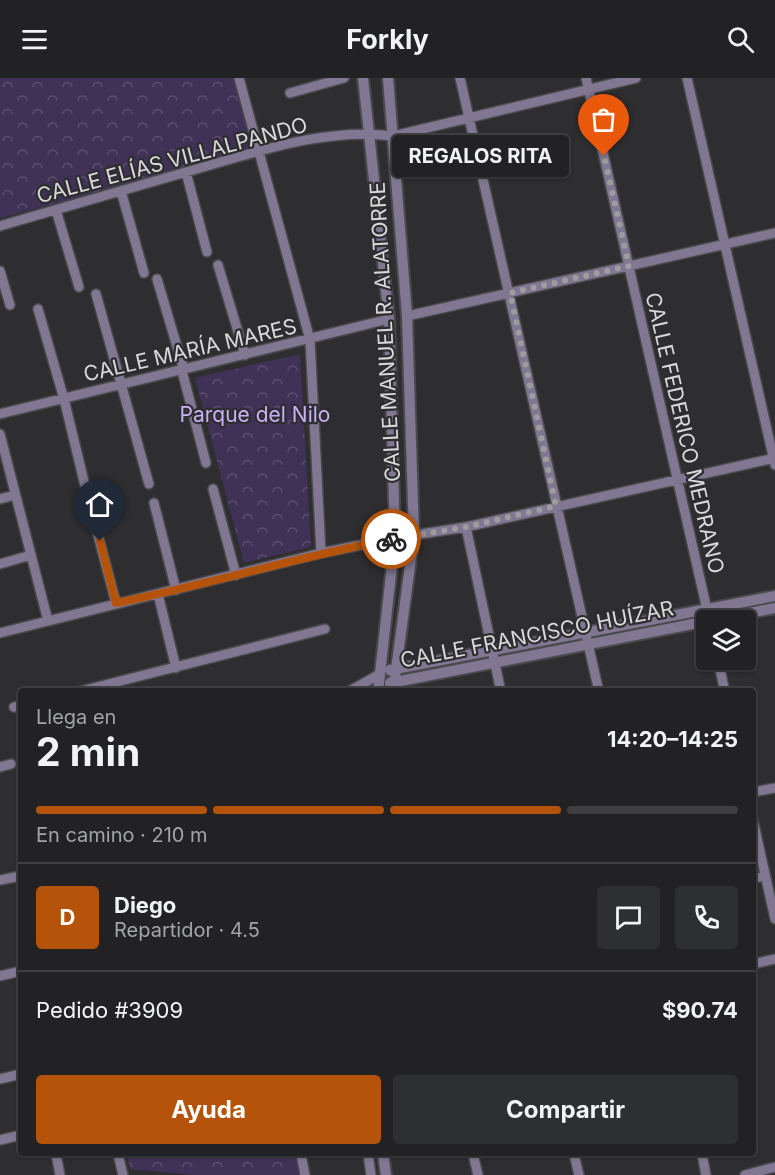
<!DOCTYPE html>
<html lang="es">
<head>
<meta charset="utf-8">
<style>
	body { margin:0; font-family:Inter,sans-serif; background:#2e2f31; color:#f1f3f6; height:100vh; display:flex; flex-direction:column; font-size:22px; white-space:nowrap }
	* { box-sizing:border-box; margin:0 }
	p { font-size:20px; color:#a2a4a6 }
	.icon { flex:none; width:33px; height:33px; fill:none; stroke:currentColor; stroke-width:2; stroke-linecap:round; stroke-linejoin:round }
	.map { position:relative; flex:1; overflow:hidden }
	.sheet { position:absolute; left:18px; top:610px; width:738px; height:468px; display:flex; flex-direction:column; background:#222224; border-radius:6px; box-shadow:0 2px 4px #0004,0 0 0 2px #3f3f41 }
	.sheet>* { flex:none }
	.buttons { position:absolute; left:696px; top:532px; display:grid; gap:12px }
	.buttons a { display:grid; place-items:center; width:60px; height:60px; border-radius:6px; background:#222224; box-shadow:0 2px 4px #0004,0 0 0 2px #3f3f41; font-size:30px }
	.pin { position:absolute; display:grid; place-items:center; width:51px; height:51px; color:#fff; margin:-62px -26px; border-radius:50% 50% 50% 0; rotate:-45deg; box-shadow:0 0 6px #0007 }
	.pin .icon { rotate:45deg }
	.courier { position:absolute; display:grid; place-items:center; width:60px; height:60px; margin:-30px; border:4px solid #b45309; border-radius:50%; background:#fff; color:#222; box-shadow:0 2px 8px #0007 }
	.bubble { position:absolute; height:42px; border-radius:6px; background:#222224; box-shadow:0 2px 4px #0004,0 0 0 2px #3f3f41; font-size:20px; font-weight:700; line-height:42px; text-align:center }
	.overview em { font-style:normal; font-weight:700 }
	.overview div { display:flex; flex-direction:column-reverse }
	.overview { display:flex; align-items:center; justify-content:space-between; height:102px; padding:0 18px }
	h1 { font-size:39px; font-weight:700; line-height:45px }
	.bar { display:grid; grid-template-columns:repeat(4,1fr); gap:9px 6px; align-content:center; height:72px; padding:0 18px }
	.bar i { height:8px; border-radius:4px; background:#3f3f41 }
	.bar .active { background:#b45309 }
	.bar p { grid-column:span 4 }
	.line { display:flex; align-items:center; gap:15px; padding:0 18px; border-top:2px solid #3f3f41 }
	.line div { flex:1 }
	.round { display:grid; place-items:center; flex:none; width:63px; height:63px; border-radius:6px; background:#2e2f31 }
	.button { display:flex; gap:12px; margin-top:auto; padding:12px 18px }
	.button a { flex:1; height:69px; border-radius:6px; background:#b45309; color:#fff; font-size:24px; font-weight:700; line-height:69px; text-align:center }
	.button a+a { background:#2e2f31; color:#f1f3f6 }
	header { display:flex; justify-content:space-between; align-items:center; height:78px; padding:0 18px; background:#222224; font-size:27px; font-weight:700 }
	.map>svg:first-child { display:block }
</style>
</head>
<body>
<header><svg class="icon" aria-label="menu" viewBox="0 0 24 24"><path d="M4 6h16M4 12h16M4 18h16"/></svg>Forkly<svg class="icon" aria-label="search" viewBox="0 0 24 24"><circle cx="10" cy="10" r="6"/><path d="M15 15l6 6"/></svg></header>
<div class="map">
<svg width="775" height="1097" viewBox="0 0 775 1097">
	<defs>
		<pattern id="park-crowns" width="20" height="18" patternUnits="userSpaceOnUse" patternTransform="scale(1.5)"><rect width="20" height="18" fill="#403256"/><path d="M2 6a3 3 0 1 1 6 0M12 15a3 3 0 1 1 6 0" fill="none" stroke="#5b4f6e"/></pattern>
	</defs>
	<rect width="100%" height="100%" fill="#2e2d30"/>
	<path fill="url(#park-crowns)" d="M 0,0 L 237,0 L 257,72 L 0,140 Z
		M 300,276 L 311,469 L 244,485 L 195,300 Z
		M 127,1076 L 296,1076 L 300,1097 L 194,1097 L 130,1091 Z"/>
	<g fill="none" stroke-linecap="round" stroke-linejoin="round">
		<defs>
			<path id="minor" d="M 239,0 L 310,262 L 321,475
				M 460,0 L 599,614
				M 586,0 L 708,536
				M 687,0 L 775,387
				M 290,15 L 344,0
				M 186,94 L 207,174
				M 121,113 L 144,195
				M 56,132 L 79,209
				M 0,148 C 64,129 128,111 193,92 C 257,74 325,49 393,58 L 636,0
				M 218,187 L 245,277
				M 0,193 L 10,227
				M 157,201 L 184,292
				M 96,216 L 149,406
				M 38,231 L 64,321 L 88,420
				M 407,238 L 775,155
				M 182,293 L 206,385
				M 0,336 L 389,241
				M 0,356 L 48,543
				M 213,411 L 236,497
				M 0,421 L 15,417
				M 154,425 L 176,512
				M 94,442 L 116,525
				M 466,449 L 501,614
				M 0,486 L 31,477
				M 158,516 L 176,590
				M 0,555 L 321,475 L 395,460 L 466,449 L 775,380
				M 718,582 L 725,614
				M 77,614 L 325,551
				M 348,614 L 380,596
				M 14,629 L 21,627
				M 0,689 L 11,686
				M 753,714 L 775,710
				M 753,742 L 775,841
				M 753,800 L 765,798
				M 0,802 L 15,799
				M 753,886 L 775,881
				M 0,898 L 21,893
				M 0,1001 L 21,996
				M 0,1062 L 21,1057
				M 56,1076 L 60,1097
				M 118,1076 L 123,1097
				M 301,1076 L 305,1097
				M 368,1076 L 371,1097
				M 473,1076 L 478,1097
				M 574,1076 L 579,1097
				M 702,1076 L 706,1097
				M 745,1097 L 775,1089"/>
			<path id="tertiary" d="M 363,0 L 389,241 L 395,460 L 378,614
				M 388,0 L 407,238 L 414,458 L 393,614
				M 390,592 L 775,518
				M 390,605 L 775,530
				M 383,1076 L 386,1097"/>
		</defs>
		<use href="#minor" stroke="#49494b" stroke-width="12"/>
		<use href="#tertiary" stroke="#49494b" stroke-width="14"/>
		<use href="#minor" stroke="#817793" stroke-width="9"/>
		<use href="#tertiary" stroke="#817793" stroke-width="10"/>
	</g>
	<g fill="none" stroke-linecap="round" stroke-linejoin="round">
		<path stroke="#9d9d9e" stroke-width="6" stroke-dasharray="0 10.8" d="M 391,461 L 466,449 L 556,428 L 510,215 L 629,188 L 604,78"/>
		<path stroke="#b45309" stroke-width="8" d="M 100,463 L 116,525 C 209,506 299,479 391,461"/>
	</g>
	<g text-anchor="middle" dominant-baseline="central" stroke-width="4.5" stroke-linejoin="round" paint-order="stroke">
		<g font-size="21" fill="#d9d9da" stroke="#2e2d30">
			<text transform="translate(172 82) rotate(-15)">CALLE ELÍAS VILLALPANDO</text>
			<text transform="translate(385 254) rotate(-93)">CALLE MANUEL R. ALATORRE</text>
			<text transform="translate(190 272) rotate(-13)">CALLE MARÍA MARES</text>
			<text transform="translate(685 355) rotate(77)">CALLE FEDERICO MEDRANO</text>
			<text transform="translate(537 556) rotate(-11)">CALLE FRANCISCO HUÍZAR</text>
		</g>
		<g font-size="21" fill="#c9aff5" stroke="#2e2d30">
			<text x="255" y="336">Parque del Nilo</text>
		</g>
	</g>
</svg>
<div class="buttons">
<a><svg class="icon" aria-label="layers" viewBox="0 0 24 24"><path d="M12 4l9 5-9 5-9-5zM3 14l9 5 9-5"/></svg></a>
</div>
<div class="pin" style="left:604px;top:78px;background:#ea580c"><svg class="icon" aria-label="bag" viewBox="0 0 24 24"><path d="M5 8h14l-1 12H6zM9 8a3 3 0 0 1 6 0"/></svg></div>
<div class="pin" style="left:100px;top:463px;background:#1f2937"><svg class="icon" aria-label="home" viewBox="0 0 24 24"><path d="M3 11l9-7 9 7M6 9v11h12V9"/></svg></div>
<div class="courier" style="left:391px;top:461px"><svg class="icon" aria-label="bike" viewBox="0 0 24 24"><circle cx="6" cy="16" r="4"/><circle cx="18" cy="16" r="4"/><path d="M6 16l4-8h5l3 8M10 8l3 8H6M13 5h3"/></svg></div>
<div class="bubble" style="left:392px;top:57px;width:177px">REGALOS RITA</div>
<section class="sheet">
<div class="overview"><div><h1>2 min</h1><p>Llega en</p></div><em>14:20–14:25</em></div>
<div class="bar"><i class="active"></i><i class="active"></i><i class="active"></i><i></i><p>En camino · 210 m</p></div>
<div class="line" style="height:108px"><b class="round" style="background:#b45309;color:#fff">D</b><div><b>Diego</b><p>Repartidor · 4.5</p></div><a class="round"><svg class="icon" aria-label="chat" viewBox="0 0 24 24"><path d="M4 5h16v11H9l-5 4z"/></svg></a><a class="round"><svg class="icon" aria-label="phone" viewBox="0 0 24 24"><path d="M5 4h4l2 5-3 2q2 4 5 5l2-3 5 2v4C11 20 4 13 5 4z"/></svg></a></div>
<div class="line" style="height:78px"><div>Pedido #3909</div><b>$90.74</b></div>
<div class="button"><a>Ayuda</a><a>Compartir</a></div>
</section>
</div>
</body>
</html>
